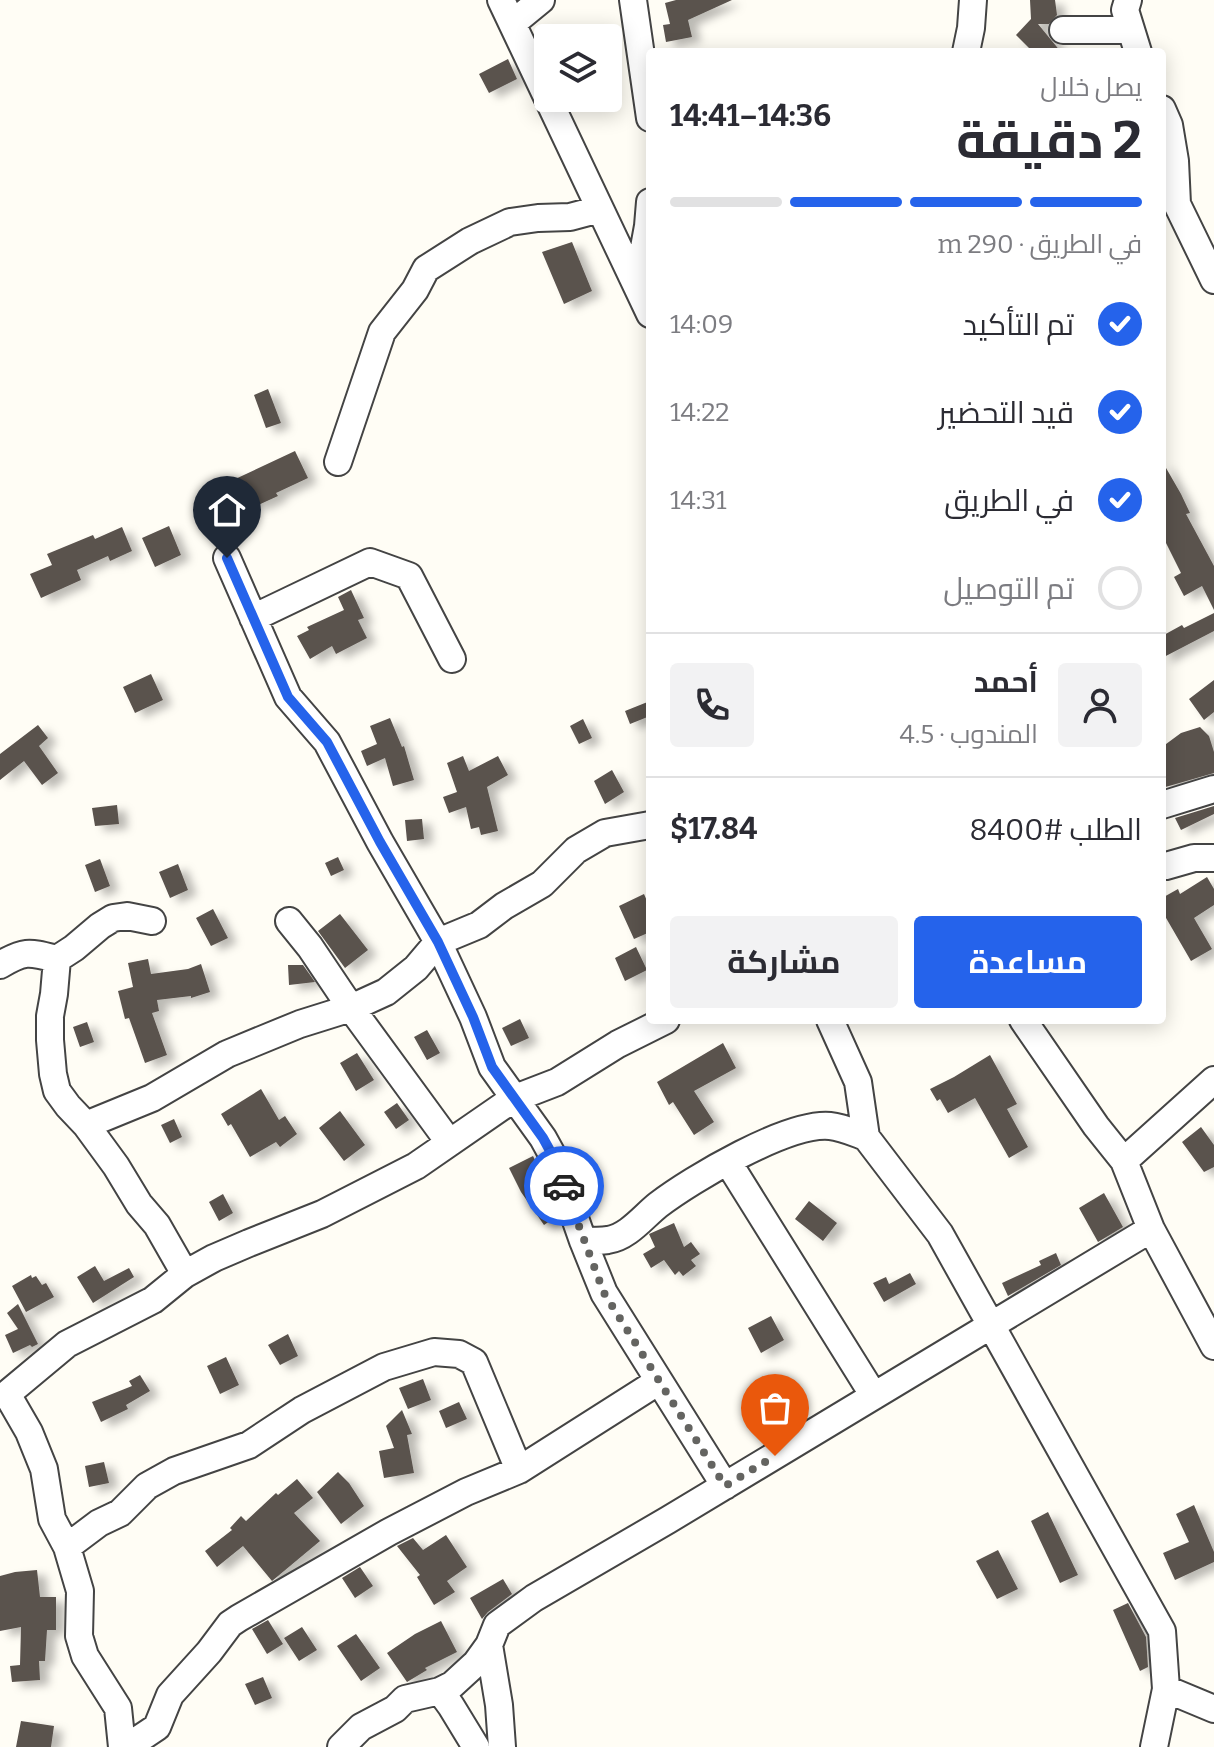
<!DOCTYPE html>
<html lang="ar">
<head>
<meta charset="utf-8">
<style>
	body { margin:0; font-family:Bitter,Cairo,serif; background:#f2f2f3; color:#2b2b33; direction:rtl; height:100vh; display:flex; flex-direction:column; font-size:30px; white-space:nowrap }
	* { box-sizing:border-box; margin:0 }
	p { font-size:26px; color:#7c7c81 }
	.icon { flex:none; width:44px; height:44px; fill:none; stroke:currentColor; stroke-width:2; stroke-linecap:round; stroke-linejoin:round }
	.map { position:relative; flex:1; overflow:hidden; direction:ltr }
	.drawer { position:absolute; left:646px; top:48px; width:520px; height:976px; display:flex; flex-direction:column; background:#fff; border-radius:8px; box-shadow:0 4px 20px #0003; direction:rtl }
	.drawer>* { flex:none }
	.fabs { position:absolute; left:534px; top:24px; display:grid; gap:16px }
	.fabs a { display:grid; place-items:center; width:88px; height:88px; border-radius:8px; background:#fff; box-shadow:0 4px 20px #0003; font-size:40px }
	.pin { position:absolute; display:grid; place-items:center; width:68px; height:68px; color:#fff; margin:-82px -34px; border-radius:50% 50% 50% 0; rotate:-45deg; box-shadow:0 0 8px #0007 }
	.pin .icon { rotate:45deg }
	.courier { position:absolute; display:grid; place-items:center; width:80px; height:80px; margin:-40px; border:6px solid #2563eb; border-radius:50%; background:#fff; color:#222; box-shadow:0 2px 10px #0007 }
	.overview em { font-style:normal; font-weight:700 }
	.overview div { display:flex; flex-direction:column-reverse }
	.overview { display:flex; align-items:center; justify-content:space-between; height:136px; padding:0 24px }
	h1 { font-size:52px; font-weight:700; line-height:60px }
	.bar { display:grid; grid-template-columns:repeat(4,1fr); gap:12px 8px; align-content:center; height:96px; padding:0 24px }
	.bar i { height:10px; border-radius:6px; background:#e1e1e2 }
	.bar .current { background:#2563eb }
	.bar p { grid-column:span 4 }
	.line { display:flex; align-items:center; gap:20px; padding:0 24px; border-top:2px solid #e1e1e2 }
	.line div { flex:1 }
	.round { display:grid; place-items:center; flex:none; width:84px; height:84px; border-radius:8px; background:#f2f2f3 }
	ol { padding:0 24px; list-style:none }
	li { display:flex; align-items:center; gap:24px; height:88px }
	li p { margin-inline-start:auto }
	li .icon { padding:8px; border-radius:50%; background:#2563eb; color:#fff; stroke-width:4 }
	li:last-child { color:#7c7c81 }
	li i { width:44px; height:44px; border:4px solid #e1e1e2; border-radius:50% }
	.cta { display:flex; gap:16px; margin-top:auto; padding:16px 24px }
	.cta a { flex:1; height:92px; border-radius:8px; background:#2563eb; color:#fff; font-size:32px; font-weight:700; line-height:92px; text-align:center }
	.cta a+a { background:#f2f2f3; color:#2b2b33 }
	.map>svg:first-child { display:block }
</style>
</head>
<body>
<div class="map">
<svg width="1214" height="1747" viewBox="0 0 1214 1747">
	<defs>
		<filter id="shadow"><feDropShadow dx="9" dy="5" stdDeviation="4" flood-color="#0004"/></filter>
	</defs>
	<rect width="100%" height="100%" fill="#fffdf5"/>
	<path fill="#5a524d" filter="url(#shadow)" d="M 676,0 L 732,0 L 688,20 L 692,37 L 666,42 L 663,25 L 670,24 L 665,3 Z
		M 1030,0 L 1055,0 L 1057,15 L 1049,24 L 1038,24 L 1061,52 L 1033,52 L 1016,35 L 1031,19 Z
		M 508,59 L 517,79 L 489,93 L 479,74 Z
		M 572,242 L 592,291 L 564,304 L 542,252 Z
		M 268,389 L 281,423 L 266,428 L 254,395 Z
		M 295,451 L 308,478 L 276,493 L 278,496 L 256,506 L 252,497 L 241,502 L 231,481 Z
		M 1162,461 L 1181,494 L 1190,513 L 1186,514 L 1214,566 L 1214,610 L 1202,586 L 1184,596 L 1174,577 L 1181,573 L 1162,535 Z
		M 169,526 L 181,555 L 155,567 L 142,538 Z
		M 122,527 L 132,551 L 110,561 L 108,556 L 77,570 L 81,580 L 41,598 L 30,574 L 52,565 L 47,554 L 93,535 L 95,539 Z
		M 351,590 L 364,618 L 358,620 L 367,638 L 336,654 L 332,646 L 310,659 L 297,636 L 309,630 L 307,627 L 344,610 L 338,597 Z
		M 1214,613 L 1214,631 L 1162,658 L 1162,636 L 1182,625 L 1184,628 Z
		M 151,674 L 163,700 L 135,713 L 123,687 Z
		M 1214,680 L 1214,712 L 1204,720 L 1189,699 Z
		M 650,701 L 650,716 L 630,724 L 625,711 Z
		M 390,718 L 402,747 L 404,746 L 414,780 L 393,786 L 385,758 L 367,766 L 361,751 L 377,744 L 370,726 Z
		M 583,719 L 592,738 L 579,744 L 570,726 Z
		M 38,725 L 48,738 L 39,746 L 58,773 L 42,785 L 24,761 L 0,780 L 0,754 Z
		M 1200,727 L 1209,736 L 1214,752 L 1214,773 L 1162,788 L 1162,747 L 1181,733 Z
		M 463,756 L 469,771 L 498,756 L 508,775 L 487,787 L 498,831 L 481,835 L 479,827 L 471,829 L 466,807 L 449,813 L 443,797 L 457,792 L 447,763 Z
		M 612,770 L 624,792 L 605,804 L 594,781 Z
		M 117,805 L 119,824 L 95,826 L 92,808 Z
		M 1214,806 L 1214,814 L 1181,830 L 1175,818 Z
		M 422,819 L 424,839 L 407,841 L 405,820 Z
		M 338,857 L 344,870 L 331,876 L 325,863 Z
		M 100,859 L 110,886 L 95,892 L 85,865 Z
		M 178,864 L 188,890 L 170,898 L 159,872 Z
		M 1207,877 L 1214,889 L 1214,905 L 1194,918 L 1212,949 L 1191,961 L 1162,911 L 1162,898 L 1178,889 L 1180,894 Z
		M 644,894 L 650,908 L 650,932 L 634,939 L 619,906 Z
		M 213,909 L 228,938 L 211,946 L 196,918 Z
		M 340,914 L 368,950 L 345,968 L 318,931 Z
		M 636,947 L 647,970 L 625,981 L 615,958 Z
		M 148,959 L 151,974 L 188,969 L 201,964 L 210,992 L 191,998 L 191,996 L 157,1000 L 159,1011 L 152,1013 L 167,1055 L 145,1063 L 129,1018 L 125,1019 L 118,991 L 133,987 L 128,963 Z
		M 288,965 L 303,965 L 315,982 L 289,985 Z
		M 520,1019 L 529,1038 L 511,1046 L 502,1028 Z
		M 87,1022 L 94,1042 L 80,1047 L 73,1027 Z
		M 427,1030 L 440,1053 L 427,1060 L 414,1037 Z
		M 723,1043 L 736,1068 L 694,1091 L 714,1122 L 694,1135 L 673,1102 L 669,1105 L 657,1082 Z
		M 357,1053 L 374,1080 L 356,1091 L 340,1063 Z
		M 990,1055 L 1017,1104 L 1007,1109 L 1028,1147 L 1009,1158 L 975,1098 L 948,1113 L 940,1099 L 937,1101 L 930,1089 L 954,1077 Z
		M 261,1089 L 279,1120 L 285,1116 L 297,1134 L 280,1147 L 276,1142 L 250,1157 L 231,1124 L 228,1126 L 221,1114 Z
		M 397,1103 L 409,1120 L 396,1129 L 384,1112 Z
		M 340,1111 L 365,1145 L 344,1161 L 319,1128 Z
		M 174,1119 L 182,1137 L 170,1143 L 161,1125 Z
		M 1201,1127 L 1214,1145 L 1214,1167 L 1204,1172 L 1182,1142 Z
		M 533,1156 L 545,1180 L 542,1182 L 550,1195 L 557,1216 L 544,1225 L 521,1192 L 509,1168 Z
		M 1104,1193 L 1123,1227 L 1098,1242 L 1079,1208 Z
		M 223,1194 L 233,1213 L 219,1221 L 209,1202 Z
		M 809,1201 L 837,1223 L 823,1241 L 795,1219 Z
		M 674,1223 L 684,1247 L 691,1242 L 700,1254 L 691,1260 L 696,1266 L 683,1276 L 679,1271 L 675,1275 L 664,1260 L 651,1268 L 643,1254 L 655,1247 L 649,1234 Z
		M 1056,1253 L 1061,1265 L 1008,1296 L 1002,1283 L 1041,1265 L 1039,1261 Z
		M 95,1266 L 104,1281 L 129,1268 L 134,1277 L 93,1303 L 77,1277 Z
		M 910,1273 L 916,1284 L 884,1302 L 873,1283 L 886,1277 L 889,1284 Z
		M 31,1275 L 32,1278 L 36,1276 L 42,1285 L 46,1283 L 54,1297 L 26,1312 L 12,1286 Z
		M 18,1304 L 38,1344 L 32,1347 L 30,1345 L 13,1353 L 5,1335 L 18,1329 L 7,1313 Z
		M 771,1316 L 784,1340 L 761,1353 L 748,1328 Z
		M 288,1334 L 298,1356 L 280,1365 L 268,1345 Z
		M 226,1357 L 239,1385 L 220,1394 L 207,1366 Z
		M 140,1375 L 150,1391 L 126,1405 L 128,1409 L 101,1422 L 92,1402 L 132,1386 L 129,1381 Z
		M 423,1379 L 431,1400 L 408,1409 L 399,1388 Z
		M 459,1402 L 467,1419 L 446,1428 L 439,1411 Z
		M 402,1410 L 412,1434 L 407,1435 L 414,1473 L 384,1478 L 379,1451 L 394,1448 L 386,1426 Z
		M 104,1462 L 109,1483 L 89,1487 L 85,1466 Z
		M 338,1472 L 349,1483 L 364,1506 L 341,1524 L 317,1492 Z
		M 297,1479 L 313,1498 L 294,1513 L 320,1541 L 272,1581 L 243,1546 L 217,1567 L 205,1551 L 232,1530 L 230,1528 L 241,1516 L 246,1521 L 276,1493 L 278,1495 Z
		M 1194,1505 L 1214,1552 L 1214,1562 L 1175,1580 L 1163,1553 L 1189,1542 L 1176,1514 Z
		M 1048,1512 L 1078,1575 L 1060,1583 L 1031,1521 Z
		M 446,1535 L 467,1567 L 447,1581 L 455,1592 L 434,1605 L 417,1577 L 420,1575 L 397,1546 L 413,1538 L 423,1550 Z
		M 998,1550 L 1018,1589 L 997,1599 L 976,1561 Z
		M 360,1567 L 373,1586 L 355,1598 L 342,1578 Z
		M 37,1570 L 40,1597 L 56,1597 L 56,1630 L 47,1630 L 45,1661 L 39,1661 L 40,1680 L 12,1682 L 10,1666 L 20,1665 L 21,1627 L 0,1631 L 0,1576 L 15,1572 Z
		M 503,1579 L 512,1594 L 488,1612 L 482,1619 L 470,1598 Z
		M 1128,1603 L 1146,1637 L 1148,1667 L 1140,1671 L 1113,1610 Z
		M 268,1620 L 283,1644 L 267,1654 L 252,1629 Z
		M 441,1621 L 457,1652 L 425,1668 L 427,1670 L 407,1682 L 387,1653 L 415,1634 Z
		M 302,1627 L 317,1650 L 299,1661 L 284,1638 Z
		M 356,1634 L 380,1668 L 361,1681 L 337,1646 Z
		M 263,1677 L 272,1698 L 255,1705 L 245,1684 Z
		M 21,1721 L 54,1726 L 51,1747 L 16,1747 Z"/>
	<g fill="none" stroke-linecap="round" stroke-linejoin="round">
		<defs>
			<path id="minor" d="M 501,0 L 650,314
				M 633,0 L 650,118
				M 1128,0 L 1125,10 L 1138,52
				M 513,23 L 541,0
				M 1063,30 L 1131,30
				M 966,52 L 971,28 L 973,0
				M 1162,109 L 1169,125 L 1175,161 L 1177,204 L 1214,280
				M 637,286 L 648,226 L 650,202
				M 338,462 L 382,332 L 415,290 L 426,269 L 470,241 L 510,222 L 538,218 L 570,217 L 600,209
				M 227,558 L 288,697 L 327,742 L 380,842 L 438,942 L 473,1017 L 492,1067 L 543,1138 L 554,1158 L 583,1241 L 604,1293 L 725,1486
				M 253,618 L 370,562 L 409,576 L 452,659
				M 1162,805 L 1214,789
				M 1162,865 L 1166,866 L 1194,858 L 1214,858
				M 289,921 L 310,947 L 351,1008 L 449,1142
				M 57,959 L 54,994 L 50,1016 L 50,1040 L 53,1074 L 57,1091 L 68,1106 L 86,1125 L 116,1166 L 139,1204 L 157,1225 L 185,1274
				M 0,965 C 25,950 29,952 57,959 L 74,948 L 100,926 L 113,918 L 127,916 L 152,921
				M 830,1020 L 858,1082 L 866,1137 L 940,1234 L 1162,1631 L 1166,1689 L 1154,1747
				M 1023,1020 L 1096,1126 L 1124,1161
				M 1214,1080 L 1124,1161 L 1151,1229 L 1214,1346
				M 86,1125 L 152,1098 L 227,1054 L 300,1024 L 351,1008 L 386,992 L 416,968 L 438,942 L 479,925 L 504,906 L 542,884 L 576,850 L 605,833 L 650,825
				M 728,1162 L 874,1396
				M 583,1241 C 591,1241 600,1241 608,1240 C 628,1237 643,1217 658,1205 C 692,1179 788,1122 830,1126 C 842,1127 855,1133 866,1137
				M 67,1547 L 99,1523 L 120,1513 L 147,1486 L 174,1471 L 249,1445 L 302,1410 L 384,1367 L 434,1352 L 459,1354 L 474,1362 L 519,1470
				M 489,1645 L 499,1705 L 502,1747
				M 1166,1689 L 1214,1709
				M 440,1691 L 451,1706 L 476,1747
				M 122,1747 L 118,1708 L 85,1656 L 79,1636 L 80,1591 L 67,1547 L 52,1519 L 44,1469 L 29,1432 L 7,1394 L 67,1344 L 153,1300 L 185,1274 L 214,1258 L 249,1243 L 322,1214 L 416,1166 L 513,1099 L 557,1082 L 618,1044 L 666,1020
				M 127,1747 L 157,1727 L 170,1695 L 209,1652 L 230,1624 L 239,1618 L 389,1532 L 466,1492 L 519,1470 L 659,1381
				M 341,1747 L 361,1727 L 395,1709 L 405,1699 L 440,1691 L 452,1685 L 476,1663 L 489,1645 L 497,1625 L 534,1598 L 668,1520 L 1151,1229"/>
		</defs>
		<use href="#minor" stroke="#444" stroke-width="30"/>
		<use href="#minor" stroke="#fff" stroke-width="26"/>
	</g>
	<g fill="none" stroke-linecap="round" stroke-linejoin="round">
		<path stroke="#646461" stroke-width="8" stroke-dasharray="0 14.4" d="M 564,1186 L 604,1293 L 725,1486 L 775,1456"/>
		<path stroke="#2563eb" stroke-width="10" d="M 227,558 L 288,697 L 327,742 L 380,842 L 438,942 L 473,1017 L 492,1067 L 543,1138 L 554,1158 L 564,1186"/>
	</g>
</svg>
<div class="fabs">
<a><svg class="icon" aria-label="layers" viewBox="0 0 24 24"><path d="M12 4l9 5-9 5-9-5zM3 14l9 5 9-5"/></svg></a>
</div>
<div class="pin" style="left:775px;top:1456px;background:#ea580c"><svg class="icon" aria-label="bag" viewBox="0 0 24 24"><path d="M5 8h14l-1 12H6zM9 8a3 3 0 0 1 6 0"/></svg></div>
<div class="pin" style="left:227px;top:558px;background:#1f2937"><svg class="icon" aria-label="home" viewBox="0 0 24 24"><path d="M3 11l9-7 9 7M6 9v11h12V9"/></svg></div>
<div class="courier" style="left:564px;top:1186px"><svg class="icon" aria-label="car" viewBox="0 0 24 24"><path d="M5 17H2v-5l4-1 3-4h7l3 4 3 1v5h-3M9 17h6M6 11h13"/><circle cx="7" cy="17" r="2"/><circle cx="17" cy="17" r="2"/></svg></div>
<section class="drawer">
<div class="overview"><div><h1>2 دقيقة</h1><p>يصل خلال</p></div><em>14:36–14:41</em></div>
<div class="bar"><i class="current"></i><i class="current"></i><i class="current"></i><i></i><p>في الطريق · 290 m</p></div>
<ol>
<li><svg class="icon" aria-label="check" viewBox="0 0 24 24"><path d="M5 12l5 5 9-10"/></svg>تم التأكيد<p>14:09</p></li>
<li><svg class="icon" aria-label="check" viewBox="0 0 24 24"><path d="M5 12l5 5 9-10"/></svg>قيد التحضير<p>14:22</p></li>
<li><svg class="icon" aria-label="check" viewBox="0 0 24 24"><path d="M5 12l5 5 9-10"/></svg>في الطريق<p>14:31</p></li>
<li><i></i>تم التوصيل</li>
</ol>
<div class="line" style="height:144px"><a class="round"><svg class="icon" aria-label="person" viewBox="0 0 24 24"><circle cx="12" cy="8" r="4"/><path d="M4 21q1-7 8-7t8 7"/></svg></a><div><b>أحمد</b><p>المندوب · 4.5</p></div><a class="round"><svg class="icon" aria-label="phone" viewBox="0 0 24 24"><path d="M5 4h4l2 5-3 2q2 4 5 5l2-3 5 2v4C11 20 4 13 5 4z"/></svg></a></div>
<div class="line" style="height:104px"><div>الطلب #8400</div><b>$17.84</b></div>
<div class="cta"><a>مساعدة</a><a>مشاركة</a></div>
</section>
</div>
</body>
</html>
